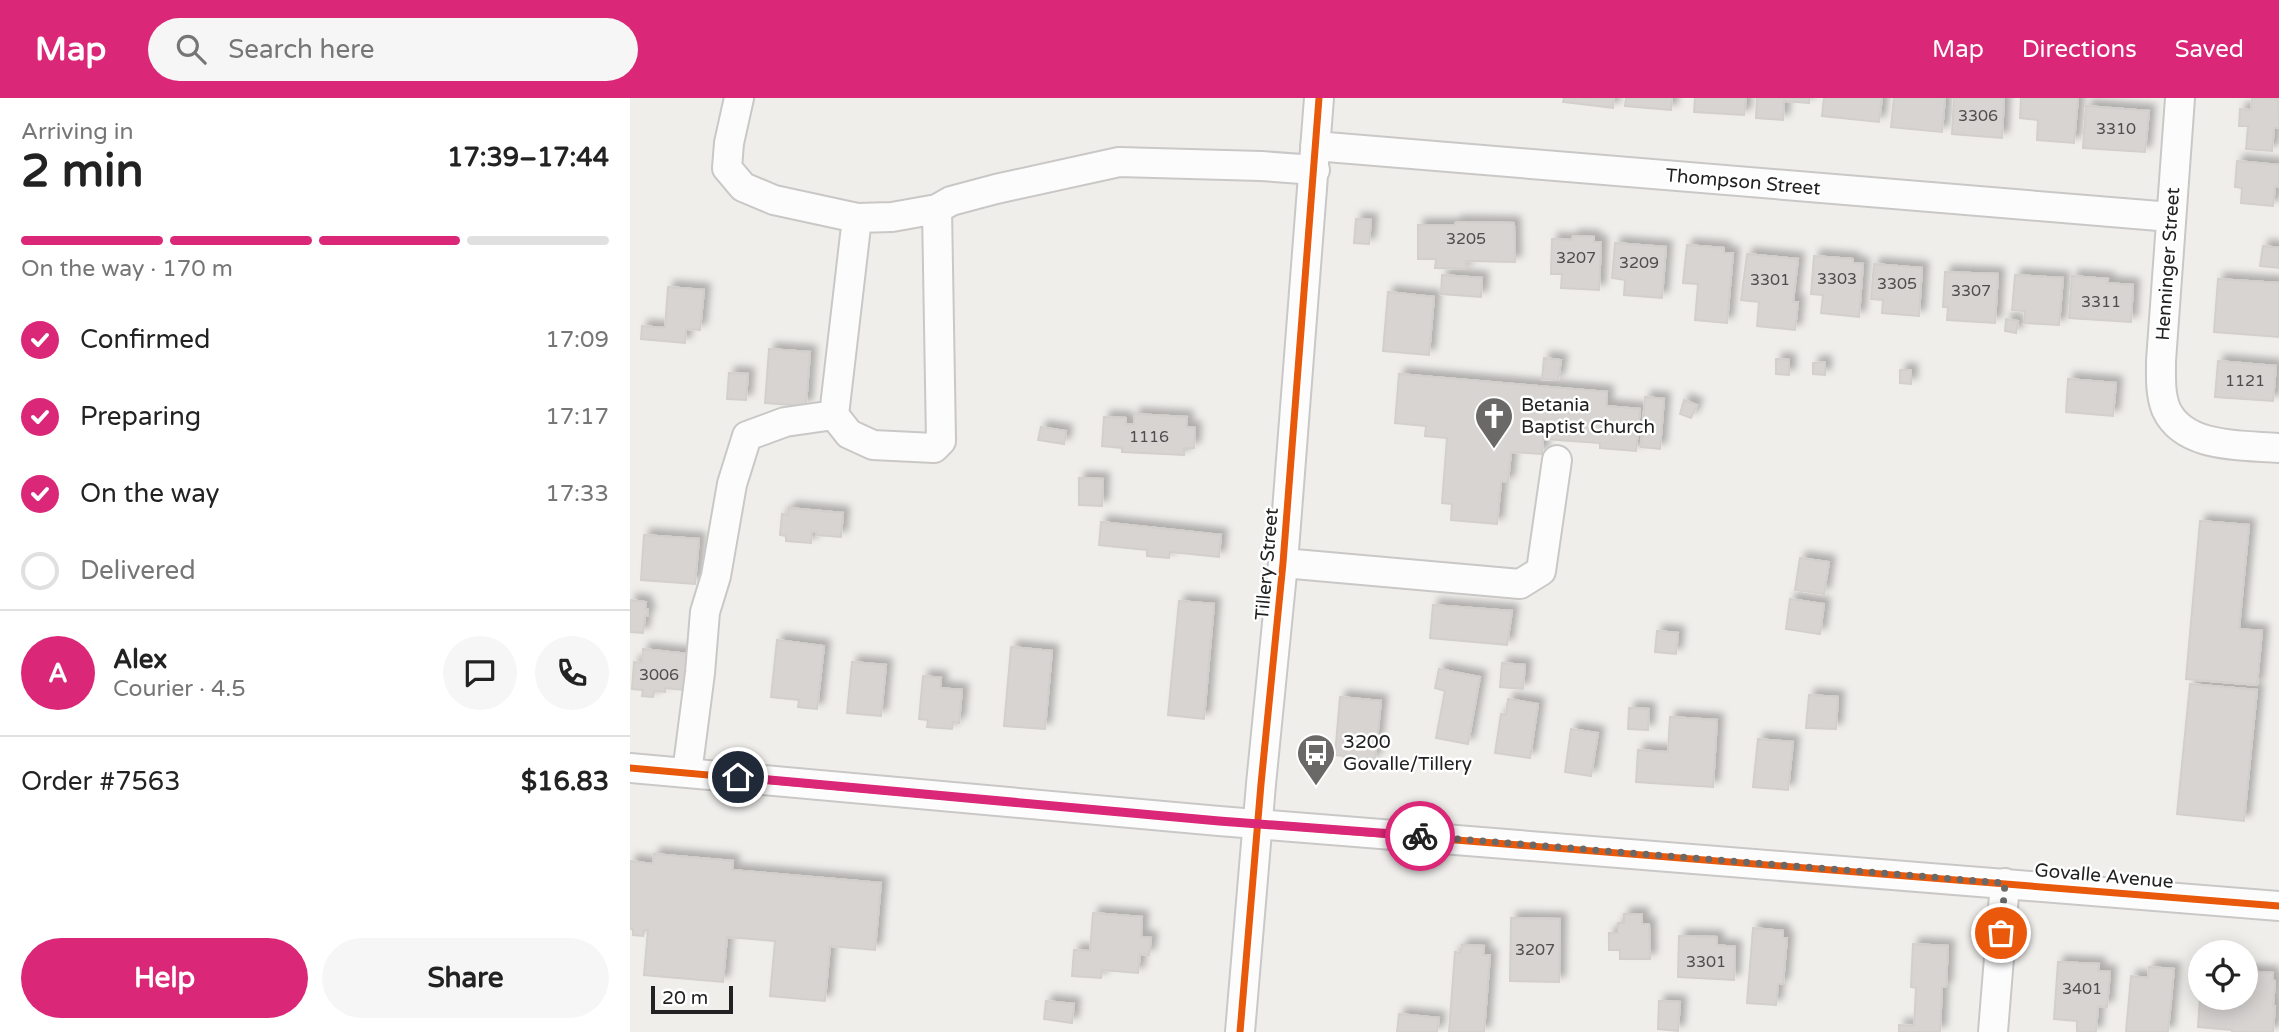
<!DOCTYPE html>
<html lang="en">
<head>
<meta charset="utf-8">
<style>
	body { margin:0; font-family:"Varela Round",sans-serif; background:#f6f6f6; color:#222; height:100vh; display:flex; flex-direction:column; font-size:26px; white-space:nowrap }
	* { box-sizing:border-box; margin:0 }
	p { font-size:23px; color:#767676 }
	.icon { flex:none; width:38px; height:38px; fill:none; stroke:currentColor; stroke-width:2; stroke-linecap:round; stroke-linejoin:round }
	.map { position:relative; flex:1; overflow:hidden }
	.sheet { display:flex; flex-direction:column; background:#fff; width:630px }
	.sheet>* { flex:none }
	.tools { position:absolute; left:1558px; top:842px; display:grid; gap:14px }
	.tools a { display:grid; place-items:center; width:70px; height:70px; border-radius:50%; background:#fff; box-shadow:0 4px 18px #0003; font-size:35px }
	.scale { position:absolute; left:21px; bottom:18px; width:82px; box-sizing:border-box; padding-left:7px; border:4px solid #222; border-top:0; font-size:19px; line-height:24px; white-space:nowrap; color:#222; -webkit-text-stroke:5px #fff; paint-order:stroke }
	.pin { position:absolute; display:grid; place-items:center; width:60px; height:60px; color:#fff; margin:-30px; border:4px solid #fff; border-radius:50%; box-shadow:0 2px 7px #0007 }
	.courier { position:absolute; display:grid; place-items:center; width:70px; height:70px; margin:-35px; border:5px solid #db2777; border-radius:50%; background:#fff; color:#222; box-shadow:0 2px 9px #0007 }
	.head em { font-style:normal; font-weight:800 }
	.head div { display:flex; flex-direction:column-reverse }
	.head { display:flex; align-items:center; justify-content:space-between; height:119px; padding:0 21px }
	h1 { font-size:46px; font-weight:800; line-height:52px }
	.bar { display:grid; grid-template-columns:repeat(4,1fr); gap:10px 7px; align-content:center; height:84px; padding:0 21px }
	.bar i { height:9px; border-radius:5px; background:#e0e0e0 }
	.bar .on { background:#db2777 }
	.bar p { grid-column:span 4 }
	.line { display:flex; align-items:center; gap:18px; padding:0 21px; border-top:2px solid #e0e0e0 }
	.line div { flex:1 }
	.round { display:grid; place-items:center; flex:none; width:74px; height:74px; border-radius:37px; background:#f6f6f6 }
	ol { padding:0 21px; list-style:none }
	li { display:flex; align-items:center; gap:21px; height:77px }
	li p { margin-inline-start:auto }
	li .icon { padding:7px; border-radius:50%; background:#db2777; color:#fff; stroke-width:4 }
	li:last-child { color:#767676 }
	li i { width:38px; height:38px; border:4px solid #e0e0e0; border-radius:50% }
	.cta { display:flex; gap:14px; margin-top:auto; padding:14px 21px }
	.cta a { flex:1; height:80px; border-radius:42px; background:#db2777; color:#fff; font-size:28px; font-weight:800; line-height:80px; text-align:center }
	.cta a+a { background:#f6f6f6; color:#222 }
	header { display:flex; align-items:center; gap:42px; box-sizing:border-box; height:98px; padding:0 35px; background:#db2777; color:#fff }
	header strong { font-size:33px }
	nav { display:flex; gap:38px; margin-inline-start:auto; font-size:24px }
	.search { width:490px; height:63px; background:#f6f6f6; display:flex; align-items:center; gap:18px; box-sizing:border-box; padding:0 24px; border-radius:38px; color:#767676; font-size:26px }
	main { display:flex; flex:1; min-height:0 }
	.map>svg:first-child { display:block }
</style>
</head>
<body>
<header>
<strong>Map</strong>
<div class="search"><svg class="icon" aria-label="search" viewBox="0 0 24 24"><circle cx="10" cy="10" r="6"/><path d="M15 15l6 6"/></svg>Search here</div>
<nav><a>Map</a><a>Directions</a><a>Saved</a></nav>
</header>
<main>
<section class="sheet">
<div class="head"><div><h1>2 min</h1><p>Arriving in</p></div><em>17:39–17:44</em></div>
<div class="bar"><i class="on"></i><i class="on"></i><i class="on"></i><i></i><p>On the way · 170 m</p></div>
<ol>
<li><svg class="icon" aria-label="check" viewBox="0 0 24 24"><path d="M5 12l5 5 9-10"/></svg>Confirmed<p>17:09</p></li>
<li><svg class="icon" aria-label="check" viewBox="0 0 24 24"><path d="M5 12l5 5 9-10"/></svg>Preparing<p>17:17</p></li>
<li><svg class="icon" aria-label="check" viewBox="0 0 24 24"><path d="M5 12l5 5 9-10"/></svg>On the way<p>17:33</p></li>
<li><i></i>Delivered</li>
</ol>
<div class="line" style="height:126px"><b class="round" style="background:#db2777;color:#fff">A</b><div><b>Alex</b><p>Courier · 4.5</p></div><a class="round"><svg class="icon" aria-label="chat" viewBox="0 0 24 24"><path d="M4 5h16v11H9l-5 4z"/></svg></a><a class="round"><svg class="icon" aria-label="phone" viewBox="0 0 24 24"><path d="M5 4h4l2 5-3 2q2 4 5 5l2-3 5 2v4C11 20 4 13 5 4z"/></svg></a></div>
<div class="line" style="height:91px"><div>Order #7563</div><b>$16.83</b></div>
<div class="cta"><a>Help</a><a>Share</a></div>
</section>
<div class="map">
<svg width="1649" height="934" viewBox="0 0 1649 934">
	<defs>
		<filter id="shadow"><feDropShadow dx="6" dy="-6" stdDeviation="3.5" flood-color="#0004"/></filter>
	</defs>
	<rect width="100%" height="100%" fill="#f0eeeb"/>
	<path fill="#d7d4d2" stroke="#d3d0cc" stroke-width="2" filter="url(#shadow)" d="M 934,0 L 984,0 L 983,10 L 933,4 Z
		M 996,0 L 1042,0 L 1041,12 L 995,8 Z
		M 1065,0 L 1116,0 L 1114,17 L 1064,14 Z
		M 1127,0 L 1179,0 L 1179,5 L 1154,3 L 1153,22 L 1126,20 Z
		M 1194,0 L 1252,0 L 1249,24 L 1192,18 Z
		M 1264,0 L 1315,0 L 1312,34 L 1261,29 Z
		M 1324,0 L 1374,0 L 1372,40 L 1322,36 Z
		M 1391,0 L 1448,0 L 1444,45 L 1407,42 L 1408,22 L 1390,20 Z
		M 1622,0 L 1648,1 L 1649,30 L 1644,30 L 1642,53 L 1616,51 L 1618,28 L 1609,28 L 1610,11 L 1621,12 Z
		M 1456,8 L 1519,13 L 1515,54 L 1453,50 Z
		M 1607,63 L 1649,67 L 1649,89 L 1645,88 L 1643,108 L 1611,105 L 1612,90 L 1605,89 Z
		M 726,121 L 741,122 L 739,146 L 724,145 Z
		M 826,124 L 884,125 L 885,164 L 836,163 L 836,171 L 805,170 L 806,161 L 788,161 L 788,127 L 825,127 Z
		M 943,138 L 964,139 L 964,144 L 971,144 L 969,192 L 931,190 L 932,176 L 921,176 L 922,141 L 942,142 Z
		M 985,145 L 1036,149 L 1032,200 L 994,197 L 995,182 L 982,180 Z
		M 1057,147 L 1094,150 L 1094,155 L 1103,155 L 1097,225 L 1065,222 L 1068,186 L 1053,185 Z
		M 1633,148 L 1649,150 L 1649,170 L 1630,168 Z
		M 1117,156 L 1168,161 L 1163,204 L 1168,204 L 1165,232 L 1127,228 L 1129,204 L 1111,202 Z
		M 1184,158 L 1223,161 L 1223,165 L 1233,166 L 1229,219 L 1191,215 L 1193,197 L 1181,196 Z
		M 1244,166 L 1292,170 L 1289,218 L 1252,215 L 1253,202 L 1241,201 Z
		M 1315,174 L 1368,176 L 1365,225 L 1317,222 L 1318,209 L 1313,209 Z
		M 812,177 L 852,180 L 851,199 L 811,196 Z
		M 1385,177 L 1433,180 L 1429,227 L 1394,225 L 1395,213 L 1382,212 Z
		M 1442,178 L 1478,181 L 1477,185 L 1503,187 L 1501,224 L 1439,220 Z
		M 1588,181 L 1649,185 L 1649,239 L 1584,234 Z
		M 38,189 L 74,192 L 70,232 L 56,231 L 55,245 L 11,241 L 12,228 L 35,230 Z
		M 758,194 L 804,199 L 799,257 L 753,253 Z
		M 1376,221 L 1388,223 L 1386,235 L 1375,233 Z
		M 139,251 L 180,254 L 176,308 L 135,305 Z
		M 914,260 L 931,262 L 928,282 L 912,281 Z
		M 1146,261 L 1159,262 L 1159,277 L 1146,276 Z
		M 1588,263 L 1646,268 L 1643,303 L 1585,299 Z
		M 1195,264 L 1195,277 L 1183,276 L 1183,265 Z
		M 1270,272 L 1281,272 L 1281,286 L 1270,285 Z
		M 99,275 L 118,276 L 116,302 L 97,301 Z
		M 769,276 L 977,294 L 976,308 L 1010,311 L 1006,353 L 970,350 L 970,345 L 913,341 L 912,356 L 881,354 L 878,384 L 871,384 L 867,426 L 821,422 L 822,406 L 812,405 L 817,340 L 795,338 L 796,328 L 765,325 Z
		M 1438,281 L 1486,285 L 1483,318 L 1436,314 Z
		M 1015,299 L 1034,301 L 1030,351 L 1011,349 Z
		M 1054,302 L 1067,307 L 1061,320 L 1050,316 Z
		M 504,316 L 557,319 L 556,329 L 565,330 L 564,350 L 554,350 L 554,357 L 492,354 L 492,350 L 472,348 L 474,319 L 496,320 L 496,326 L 504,326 Z
		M 411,329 L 436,333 L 434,346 L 408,342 Z
		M 449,380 L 473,381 L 472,408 L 449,407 Z
		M 159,410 L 213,415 L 211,439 L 186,437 L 186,434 L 182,434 L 181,445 L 156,443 L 156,438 L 150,437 L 152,416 L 158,417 Z
		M 1570,423 L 1619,427 L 1609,531 L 1632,533 L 1627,587 L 1556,581 Z
		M 471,424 L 591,437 L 589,459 L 540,454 L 539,460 L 517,458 L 517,452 L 469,447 Z
		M 14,437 L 69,441 L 65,486 L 11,482 Z
		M 1170,460 L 1199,464 L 1194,496 L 1165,492 Z
		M 1160,501 L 1194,506 L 1190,536 L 1156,531 Z
		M 0,502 L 16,504 L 15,511 L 18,511 L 18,518 L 15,518 L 13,535 L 0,534 Z
		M 549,503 L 584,506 L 574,621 L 538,617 Z
		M 803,507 L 882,513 L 877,547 L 800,540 Z
		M 1027,533 L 1048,535 L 1046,556 L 1025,554 Z
		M 147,542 L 194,548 L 187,611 L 168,609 L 169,602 L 141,599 Z
		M 381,549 L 422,553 L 415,631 L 374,628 Z
		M 13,551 L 58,556 L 54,592 L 35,590 L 35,594 L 24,593 L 23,599 L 12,598 L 13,592 L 2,591 L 4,564 L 12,565 Z
		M 222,564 L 256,567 L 251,618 L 217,615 Z
		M 872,565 L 895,567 L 893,591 L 870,589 Z
		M 809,571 L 850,579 L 838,646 L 806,640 L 815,593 L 805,590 Z
		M 293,578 L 311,580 L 310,590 L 332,592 L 329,625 L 323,624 L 322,631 L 297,629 L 298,622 L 289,621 Z
		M 1560,586 L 1627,592 L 1614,723 L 1547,716 Z
		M 1179,597 L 1208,599 L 1206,631 L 1176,630 Z
		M 710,599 L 751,603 L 745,661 L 740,660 L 739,668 L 713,665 L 714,658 L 705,657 Z
		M 878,601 L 908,606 L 900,660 L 865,655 L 871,616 L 876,617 Z
		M 999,610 L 1019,611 L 1018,632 L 998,631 Z
		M 1040,619 L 1087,622 L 1083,689 L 1006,684 L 1008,652 L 1038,654 Z
		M 941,631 L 968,635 L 961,678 L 935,674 Z
		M 1128,641 L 1163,644 L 1158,692 L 1123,689 Z
		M 24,756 L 103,763 L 102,772 L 251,785 L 245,852 L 200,848 L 195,903 L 140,898 L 145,843 L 97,839 L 93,884 L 14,877 L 18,832 L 14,832 L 13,838 L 3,837 L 3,831 L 0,831 L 0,763 L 23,766 Z
		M 463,815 L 512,819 L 511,839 L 521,840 L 519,857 L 510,856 L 508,875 L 472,872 L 471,880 L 442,878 L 444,852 L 460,853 Z
		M 994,816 L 1012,816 L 1012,826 L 1019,826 L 1020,861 L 990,861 L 990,852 L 979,852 L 979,835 L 988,835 L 988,825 L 994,825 Z
		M 881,820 L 930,821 L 929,884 L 880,883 Z
		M 1123,830 L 1153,833 L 1153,840 L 1157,840 L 1153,886 L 1148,886 L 1146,907 L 1117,905 Z
		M 1049,838 L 1087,839 L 1087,847 L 1105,849 L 1104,882 L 1048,879 Z
		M 1283,846 L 1318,848 L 1316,889 L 1312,889 L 1310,934 L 1269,934 L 1269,927 L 1284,928 L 1286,890 L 1281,889 Z
		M 832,847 L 854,848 L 853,857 L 860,857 L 854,934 L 819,934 L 825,854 L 831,855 Z
		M 1428,864 L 1469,866 L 1468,873 L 1480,874 L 1477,909 L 1468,908 L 1466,934 L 1447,934 L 1447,923 L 1424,921 Z
		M 1519,869 L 1544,871 L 1538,934 L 1496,934 L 1501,878 L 1518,880 Z
		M 1615,873 L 1643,875 L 1642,882 L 1645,883 L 1643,908 L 1645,908 L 1643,934 L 1602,934 L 1602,932 L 1568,929 L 1570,900 L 1615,900 Z
		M 416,903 L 444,906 L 442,925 L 414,921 Z
		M 1029,903 L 1050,904 L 1048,933 L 1028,931 Z
		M 769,916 L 809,920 L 807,934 L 767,934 Z"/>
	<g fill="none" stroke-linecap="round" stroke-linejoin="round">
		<defs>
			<path id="minor" d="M 109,0 L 99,45 L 97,70 L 113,89 L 144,102 L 227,120 L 262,119 L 307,111 L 321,103 L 366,91 L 489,64 L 631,68 L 685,72
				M 1550,0 L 1531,263 C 1531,279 1530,296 1536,311 C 1554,351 1613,347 1649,350
				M 685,48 L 1541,119
				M 227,120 L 204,317 L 219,336 L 243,347 L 304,350 L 311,343 L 307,111
				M 653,465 L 890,486 L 911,473 L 927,362
				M 0,670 L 589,723 L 1649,808
				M 57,675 L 70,575 L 75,514 L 86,478 L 102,386 L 117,338 L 155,324 L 204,317
				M 610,934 L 631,686 L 653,465 L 689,0
				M 1363,934 L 1375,785"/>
		</defs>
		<use href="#minor" stroke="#c9c8c7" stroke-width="32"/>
		<use href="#minor" stroke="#fdfcfc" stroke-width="28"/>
		<defs>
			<path id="cycleway" d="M 0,670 L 589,723 L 1649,808
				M 610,934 L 631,686 L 653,465 L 689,0"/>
		</defs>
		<use href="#cycleway" stroke="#fff" stroke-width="11"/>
		<use href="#cycleway" stroke="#e8590c" stroke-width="7"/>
	</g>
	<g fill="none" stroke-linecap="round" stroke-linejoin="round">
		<path stroke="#6a6968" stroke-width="7" stroke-dasharray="0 12.6" d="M 790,738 L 1375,785 L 1371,835"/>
		<path stroke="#db2777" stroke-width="9" d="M 108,679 L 589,723 L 790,738"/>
	</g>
	<defs>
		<symbol id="church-pin" viewBox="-11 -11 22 30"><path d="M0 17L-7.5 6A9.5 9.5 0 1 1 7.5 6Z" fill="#6a6968" stroke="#fff"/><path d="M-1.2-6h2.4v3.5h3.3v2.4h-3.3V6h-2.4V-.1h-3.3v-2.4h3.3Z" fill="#fff"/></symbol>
		<symbol id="bus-pin" viewBox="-11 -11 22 30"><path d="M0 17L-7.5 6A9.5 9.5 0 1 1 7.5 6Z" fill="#6a6968" stroke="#fff"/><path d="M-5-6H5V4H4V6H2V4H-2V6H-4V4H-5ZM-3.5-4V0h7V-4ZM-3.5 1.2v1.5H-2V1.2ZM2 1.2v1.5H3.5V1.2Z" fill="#fff"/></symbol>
	</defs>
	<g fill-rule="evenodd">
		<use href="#church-pin" x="842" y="296" width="44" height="60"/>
		<use href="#bus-pin" x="664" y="633" width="44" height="60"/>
	</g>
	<g text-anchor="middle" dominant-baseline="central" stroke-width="5" stroke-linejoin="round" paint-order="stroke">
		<g font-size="16" fill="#4f4e4e">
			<text x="1348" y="18">3306</text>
			<text x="1486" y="31">3310</text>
			<text x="836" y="141">3205</text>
			<text x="946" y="160">3207</text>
			<text x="1009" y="165">3209</text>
			<text x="1207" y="181">3303</text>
			<text x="1140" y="182">3301</text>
			<text x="1267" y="186">3305</text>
			<text x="1341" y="193">3307</text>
			<text x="1471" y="204">3311</text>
			<text x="1615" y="283">1121</text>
			<text x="519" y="339">1116</text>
			<text x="29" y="577">3006</text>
			<text x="905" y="852">3207</text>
			<text x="1076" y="864">3301</text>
			<text x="1452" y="891">3401</text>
		</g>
		<g font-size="19" fill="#222" stroke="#fff">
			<text transform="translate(1113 84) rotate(5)">Thompson Street</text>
			<text transform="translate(1538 166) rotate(-86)">Henninger Street</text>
			<text transform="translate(637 466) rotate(-85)">Tillery Street</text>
			<text transform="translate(1474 778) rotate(5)">Govalle Avenue</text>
		</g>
		<g font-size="19" fill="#222" stroke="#fff" text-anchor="start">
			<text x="891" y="307">Betania<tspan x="891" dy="22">Baptist Church</tspan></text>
			<text x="713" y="644">3200<tspan x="713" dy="22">Govalle/Tillery</tspan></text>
		</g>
	</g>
</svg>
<div class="tools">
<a><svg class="icon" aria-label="locate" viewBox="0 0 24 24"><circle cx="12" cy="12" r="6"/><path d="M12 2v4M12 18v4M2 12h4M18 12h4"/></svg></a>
</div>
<div class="scale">20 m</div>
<div class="pin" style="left:1371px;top:835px;background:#ea580c"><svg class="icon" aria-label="bag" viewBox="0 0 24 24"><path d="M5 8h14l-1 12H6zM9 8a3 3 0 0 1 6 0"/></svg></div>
<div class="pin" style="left:108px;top:679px;background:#1f2937"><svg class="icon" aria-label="home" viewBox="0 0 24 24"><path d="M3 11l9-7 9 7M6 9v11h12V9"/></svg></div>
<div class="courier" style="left:790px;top:738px"><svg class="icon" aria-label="bike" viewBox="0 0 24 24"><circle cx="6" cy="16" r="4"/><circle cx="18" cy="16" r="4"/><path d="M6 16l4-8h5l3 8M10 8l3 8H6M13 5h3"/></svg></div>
</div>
</main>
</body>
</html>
